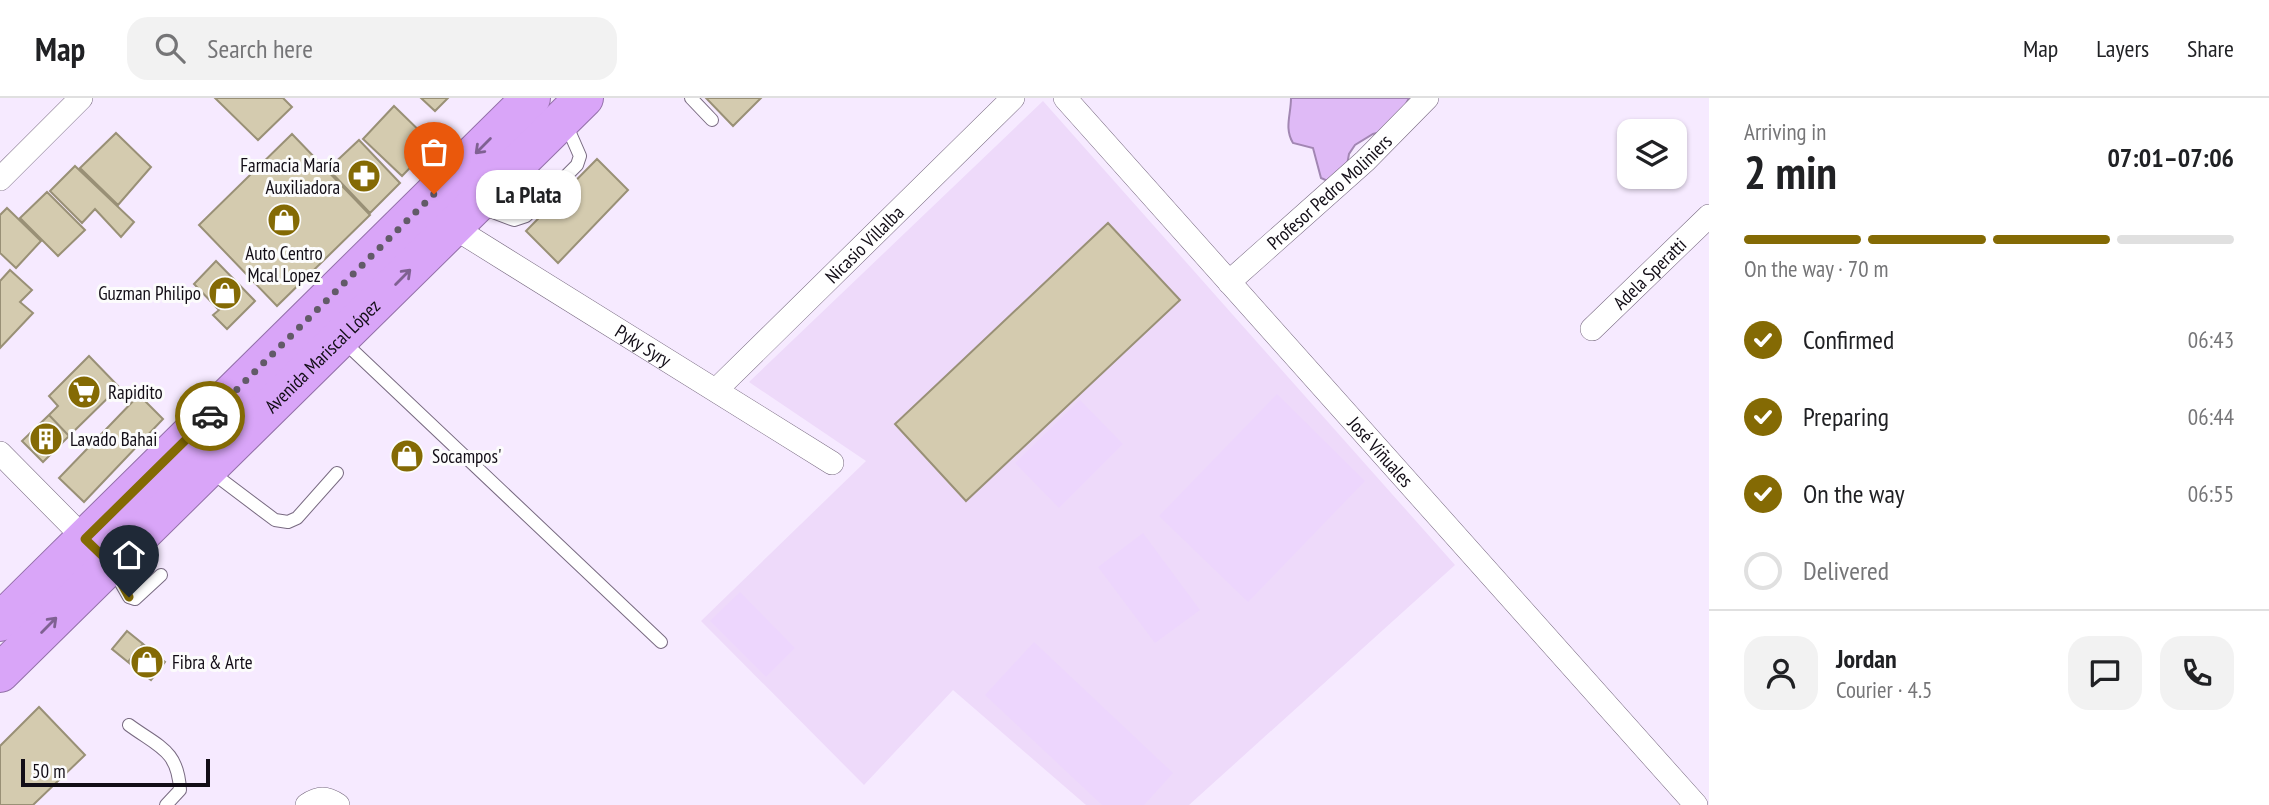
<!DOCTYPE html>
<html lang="en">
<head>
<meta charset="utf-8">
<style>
	body { margin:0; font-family:"PT Sans Narrow",sans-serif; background:#f2f2f2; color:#202124; height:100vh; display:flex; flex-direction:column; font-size:26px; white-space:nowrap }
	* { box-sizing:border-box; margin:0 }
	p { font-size:23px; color:#757577 }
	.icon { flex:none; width:38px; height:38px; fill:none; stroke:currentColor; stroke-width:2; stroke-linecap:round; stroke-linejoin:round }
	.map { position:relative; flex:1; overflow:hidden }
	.details { display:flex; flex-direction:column; background:#fff; width:560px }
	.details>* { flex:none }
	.buttons { position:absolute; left:1617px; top:21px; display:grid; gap:14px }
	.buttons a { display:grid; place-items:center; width:70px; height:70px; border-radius:14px; background:#fff; box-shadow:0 2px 5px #0004; font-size:35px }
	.scale { position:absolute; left:21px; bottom:18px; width:189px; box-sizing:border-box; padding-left:7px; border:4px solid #120d16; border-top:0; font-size:19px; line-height:24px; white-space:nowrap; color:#120d16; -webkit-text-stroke:5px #fcfcfc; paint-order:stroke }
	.pin { position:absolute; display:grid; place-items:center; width:60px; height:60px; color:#fff; margin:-72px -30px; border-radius:50% 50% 50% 0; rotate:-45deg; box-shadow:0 0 7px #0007 }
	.pin .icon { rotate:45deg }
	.courier { position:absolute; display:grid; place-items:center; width:70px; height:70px; margin:-35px; border:5px solid #846a04; border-radius:50%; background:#fff; color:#222; box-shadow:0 2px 9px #0007 }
	.bubble { position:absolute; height:49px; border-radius:21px; background:#fff; box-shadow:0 2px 5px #0004; font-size:23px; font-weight:800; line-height:49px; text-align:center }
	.headline em { font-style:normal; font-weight:800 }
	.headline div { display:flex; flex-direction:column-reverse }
	.headline { display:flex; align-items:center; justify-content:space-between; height:119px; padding:0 35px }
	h1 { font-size:46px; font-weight:800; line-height:52px }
	.bar { display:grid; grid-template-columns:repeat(4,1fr); gap:10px 7px; align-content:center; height:84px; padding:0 35px }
	.bar i { height:9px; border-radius:5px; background:#e0e0e0 }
	.bar .selected { background:#846a04 }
	.bar p { grid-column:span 4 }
	.line { display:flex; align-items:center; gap:18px; padding:0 35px; border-top:2px solid #e0e0e0 }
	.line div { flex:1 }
	.round { display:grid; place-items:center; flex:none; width:74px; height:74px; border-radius:21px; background:#f2f2f2 }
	ol { padding:0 35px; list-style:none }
	li { display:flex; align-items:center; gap:21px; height:77px }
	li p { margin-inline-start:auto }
	li .icon { padding:7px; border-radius:50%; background:#846a04; color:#fff; stroke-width:4 }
	li:last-child { color:#757577 }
	li i { width:38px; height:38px; border:4px solid #e0e0e0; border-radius:50% }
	header { display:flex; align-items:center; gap:42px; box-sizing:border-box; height:98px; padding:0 35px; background:#fff; border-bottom:2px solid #e0e0e0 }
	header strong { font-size:33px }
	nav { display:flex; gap:38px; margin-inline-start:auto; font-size:24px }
	.search { width:490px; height:63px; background:#f2f2f2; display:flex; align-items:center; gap:18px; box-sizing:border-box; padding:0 24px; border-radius:21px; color:#757577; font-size:26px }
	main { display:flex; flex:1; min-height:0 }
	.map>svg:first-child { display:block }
</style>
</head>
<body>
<header>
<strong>Map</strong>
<div class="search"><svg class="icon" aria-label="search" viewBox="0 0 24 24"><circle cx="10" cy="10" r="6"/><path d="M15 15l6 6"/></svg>Search here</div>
<nav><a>Map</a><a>Layers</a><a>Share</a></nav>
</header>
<main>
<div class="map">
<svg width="1709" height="707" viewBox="0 0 1709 707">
	<rect width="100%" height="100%" fill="#f6eaff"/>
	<path fill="#eedafa" d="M 1043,3 L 1455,467 L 1189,707 L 1086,707 L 953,592 L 864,687 L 701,523 L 866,363 L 749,284 Z"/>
	<path fill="#edd6fd" d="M 1277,296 L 1365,383 L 1248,504 L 1159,418 Z
		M 1080,302 L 1123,346 L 1059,410 L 1015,365 Z
		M 1143,435 L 1200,512 L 1155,545 L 1098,469 Z
		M 740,494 L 795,550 L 766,579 L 710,523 Z
		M 1034,544 L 1173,675 L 1144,707 L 1102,707 L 985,597 Z"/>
	<path fill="#dfbaf6" stroke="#a286b3" stroke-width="2" d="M 1291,0 L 1409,0 L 1393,31 L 1373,36 L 1355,47 L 1349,56 L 1347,67 L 1332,85 L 1321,80 L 1313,50 L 1293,45 C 1284,30 1291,17 1291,0 Z"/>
	<path fill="#d4cbaf" stroke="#999076" stroke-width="2" d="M 215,0 L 283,0 L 292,9 L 258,42 Z
		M 421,0 L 448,0 L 435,13 Z
		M 706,0 L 761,0 L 733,28 Z
		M 394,8 L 433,46 L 402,78 L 363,41 Z
		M 116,35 L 151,69 L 118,107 L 80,70 Z
		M 292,36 L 370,117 L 277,208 L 199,127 Z
		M 359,42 L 400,85 L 370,115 L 328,71 Z
		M 597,61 L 628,92 L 558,165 L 526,133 Z
		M 75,68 L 134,124 L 121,139 L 95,111 L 82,125 L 50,93 Z
		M 47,94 L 85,132 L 58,158 L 20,120 Z
		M 7,110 L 41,143 L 16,170 L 0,155 L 0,117 Z
		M 1108,125 L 1180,202 L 966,403 L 895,326 Z
		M 216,163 L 255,203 L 227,231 L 213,217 L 219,212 L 194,186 Z
		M 10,172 L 32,192 L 20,204 L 33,215 L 0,250 L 0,183 Z
		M 89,258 L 119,289 L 69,338 L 49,317 L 58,308 L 49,298 Z
		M 139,297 L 163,321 L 84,404 L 59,380 Z
		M 49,317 L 69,338 L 43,364 L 22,343 Z
		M 127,533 L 143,546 L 128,564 L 112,551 Z
		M 143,546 L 165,564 L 151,582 L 128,564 Z
		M 39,609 L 85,657 L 33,707 L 0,707 L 0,648 Z"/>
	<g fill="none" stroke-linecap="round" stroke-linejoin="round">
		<defs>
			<path id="lane" d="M 691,0 L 712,22
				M 482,110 L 514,122 L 526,118 L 577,67 L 580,58 L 566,26
				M 343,243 L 661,544
				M 210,373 L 275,422 L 288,424 L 297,420 L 337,375
				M 113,471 L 129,499 L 135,501 L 161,477
				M 129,627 C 159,649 178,652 180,692 L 166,707"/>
			<g id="street">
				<path id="s1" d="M 1065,0 L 1696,707"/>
				<path d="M 0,81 L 81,0"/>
				<path id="s2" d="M 453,129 L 832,365"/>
				<path id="s3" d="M 1229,184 L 1365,63 L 1427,0"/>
				<path id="s4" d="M 1592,231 L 1709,118"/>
				<path id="s5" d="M 716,292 L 1013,0"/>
				<path d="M 0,355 L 93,449"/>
				<path d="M 307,707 C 319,699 326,699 338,707"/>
			</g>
			<g id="highway">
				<path d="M 0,524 L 531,0"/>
				<path id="s6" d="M 0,575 L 584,0"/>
			</g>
		</defs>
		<use href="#lane" stroke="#786a81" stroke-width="14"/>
		<use href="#street" stroke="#786a81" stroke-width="24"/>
		<use href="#highway" stroke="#9370a9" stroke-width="40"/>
		<use href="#lane" stroke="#fff" stroke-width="12"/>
		<use href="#street" stroke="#fff" stroke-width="23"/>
		<use href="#highway" stroke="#d9a5f8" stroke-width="38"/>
	</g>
	<defs><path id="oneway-shaft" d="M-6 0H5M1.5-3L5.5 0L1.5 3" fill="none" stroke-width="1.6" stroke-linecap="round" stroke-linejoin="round" transform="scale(1.75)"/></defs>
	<g stroke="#7f6192">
		<use href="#oneway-shaft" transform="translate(483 48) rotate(135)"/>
		<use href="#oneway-shaft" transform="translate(403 179) rotate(-45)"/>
		<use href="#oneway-shaft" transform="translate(49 527) rotate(-45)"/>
	</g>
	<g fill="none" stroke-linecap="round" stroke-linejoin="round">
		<path stroke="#625a68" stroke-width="7" stroke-dasharray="0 12.6" d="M 210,318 L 434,96"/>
		<path stroke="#846a04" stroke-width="9" d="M 129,499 L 111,466 L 85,441 L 210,318"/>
	</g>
	<defs>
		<symbol id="pharmacy-disc" viewBox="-11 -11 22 22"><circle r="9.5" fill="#846a04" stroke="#fcfcfc"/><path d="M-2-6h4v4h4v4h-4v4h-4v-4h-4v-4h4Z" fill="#fff"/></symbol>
		<symbol id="shop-disc" viewBox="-11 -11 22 22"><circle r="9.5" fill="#846a04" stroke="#fcfcfc"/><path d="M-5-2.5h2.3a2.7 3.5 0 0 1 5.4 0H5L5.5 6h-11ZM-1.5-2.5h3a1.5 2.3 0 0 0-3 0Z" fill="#fff"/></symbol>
		<symbol id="supermarket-disc" viewBox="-11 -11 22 22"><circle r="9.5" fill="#846a04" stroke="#fcfcfc"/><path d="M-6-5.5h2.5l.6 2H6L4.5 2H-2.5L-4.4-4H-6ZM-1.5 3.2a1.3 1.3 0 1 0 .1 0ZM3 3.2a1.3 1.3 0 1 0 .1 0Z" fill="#fff"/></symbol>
		<symbol id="building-disc" viewBox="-11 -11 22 22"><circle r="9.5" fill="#846a04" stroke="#fcfcfc"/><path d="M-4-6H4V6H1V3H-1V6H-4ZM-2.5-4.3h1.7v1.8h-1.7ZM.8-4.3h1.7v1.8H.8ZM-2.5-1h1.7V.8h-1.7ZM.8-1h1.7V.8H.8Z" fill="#fff"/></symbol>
	</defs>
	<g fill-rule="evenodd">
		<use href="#pharmacy-disc" x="345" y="59" width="38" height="38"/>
		<use href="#shop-disc" x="265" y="103" width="38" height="38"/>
		<use href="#shop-disc" x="206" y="176" width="38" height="38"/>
		<use href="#supermarket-disc" x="65" y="275" width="38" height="38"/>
		<use href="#building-disc" x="27" y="322" width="38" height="38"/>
		<use href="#shop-disc" x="388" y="339" width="38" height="38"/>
		<use href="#shop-disc" x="128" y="545" width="38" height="38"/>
	</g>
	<g text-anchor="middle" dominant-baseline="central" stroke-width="6" stroke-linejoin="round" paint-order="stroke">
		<g font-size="19" fill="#120d16" stroke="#fcfcfc" text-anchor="start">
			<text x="340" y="67" text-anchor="end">Farmacia María<tspan x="340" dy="22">Auxiliadora</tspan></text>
			<text x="284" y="155" text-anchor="middle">Auto Centro<tspan x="284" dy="22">Mcal Lopez</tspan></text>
			<text x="201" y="195" text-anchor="end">Guzman Philipo</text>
			<text x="108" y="294">Rapidito</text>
			<text x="70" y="341">Lavado Bahai</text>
			<text x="432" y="358">Socampos'</text>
			<text x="172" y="564">Fibra &amp; Arte</text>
		</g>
		<g font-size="19" fill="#120d16" stroke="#fcfcfc">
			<text stroke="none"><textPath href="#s3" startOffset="135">Profesor Pedro Moliniers</textPath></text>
			<text stroke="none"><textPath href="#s5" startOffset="208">Nicasio Villalba</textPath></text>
			<text stroke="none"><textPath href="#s4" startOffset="80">Adela Speratti</textPath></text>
			<text stroke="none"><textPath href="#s2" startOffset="224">Pyky Syry</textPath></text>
			<text stroke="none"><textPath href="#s6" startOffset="452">Avenida Mariscal López</textPath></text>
			<text stroke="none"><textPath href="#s1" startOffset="474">José Viñuales</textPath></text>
		</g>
	</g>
</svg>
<div class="buttons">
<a><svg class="icon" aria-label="layers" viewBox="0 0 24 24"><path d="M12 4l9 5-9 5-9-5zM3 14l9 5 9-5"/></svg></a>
</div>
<div class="scale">50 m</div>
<div class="pin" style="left:434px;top:96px;background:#ea580c"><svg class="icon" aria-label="bag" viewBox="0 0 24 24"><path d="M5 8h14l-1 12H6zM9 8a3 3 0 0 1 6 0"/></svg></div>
<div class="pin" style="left:129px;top:499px;background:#1f2937"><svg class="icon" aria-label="home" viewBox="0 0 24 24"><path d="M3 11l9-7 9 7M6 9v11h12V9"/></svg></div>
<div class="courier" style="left:210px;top:318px"><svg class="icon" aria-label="car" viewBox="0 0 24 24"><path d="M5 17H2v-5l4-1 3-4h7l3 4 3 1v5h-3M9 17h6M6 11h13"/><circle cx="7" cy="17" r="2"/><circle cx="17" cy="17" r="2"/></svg></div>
<div class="bubble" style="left:476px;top:72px;width:105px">La Plata</div>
</div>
<section class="details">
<div class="headline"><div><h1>2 min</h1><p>Arriving in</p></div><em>07:01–07:06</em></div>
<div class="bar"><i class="selected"></i><i class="selected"></i><i class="selected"></i><i></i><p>On the way · 70 m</p></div>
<ol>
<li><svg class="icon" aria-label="check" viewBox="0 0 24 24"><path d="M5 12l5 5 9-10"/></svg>Confirmed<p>06:43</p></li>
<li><svg class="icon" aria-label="check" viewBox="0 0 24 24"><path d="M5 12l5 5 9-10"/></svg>Preparing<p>06:44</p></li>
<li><svg class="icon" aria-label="check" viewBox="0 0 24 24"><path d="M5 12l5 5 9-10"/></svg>On the way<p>06:55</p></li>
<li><i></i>Delivered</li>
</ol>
<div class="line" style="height:126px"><a class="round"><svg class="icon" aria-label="person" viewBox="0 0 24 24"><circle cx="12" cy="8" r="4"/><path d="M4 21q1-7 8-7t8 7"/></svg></a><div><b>Jordan</b><p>Courier · 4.5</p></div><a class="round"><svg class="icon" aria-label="chat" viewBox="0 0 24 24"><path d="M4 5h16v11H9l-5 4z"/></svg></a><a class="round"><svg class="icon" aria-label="phone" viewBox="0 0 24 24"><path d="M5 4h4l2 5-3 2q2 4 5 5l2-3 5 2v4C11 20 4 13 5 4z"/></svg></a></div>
</section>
</main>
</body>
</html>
